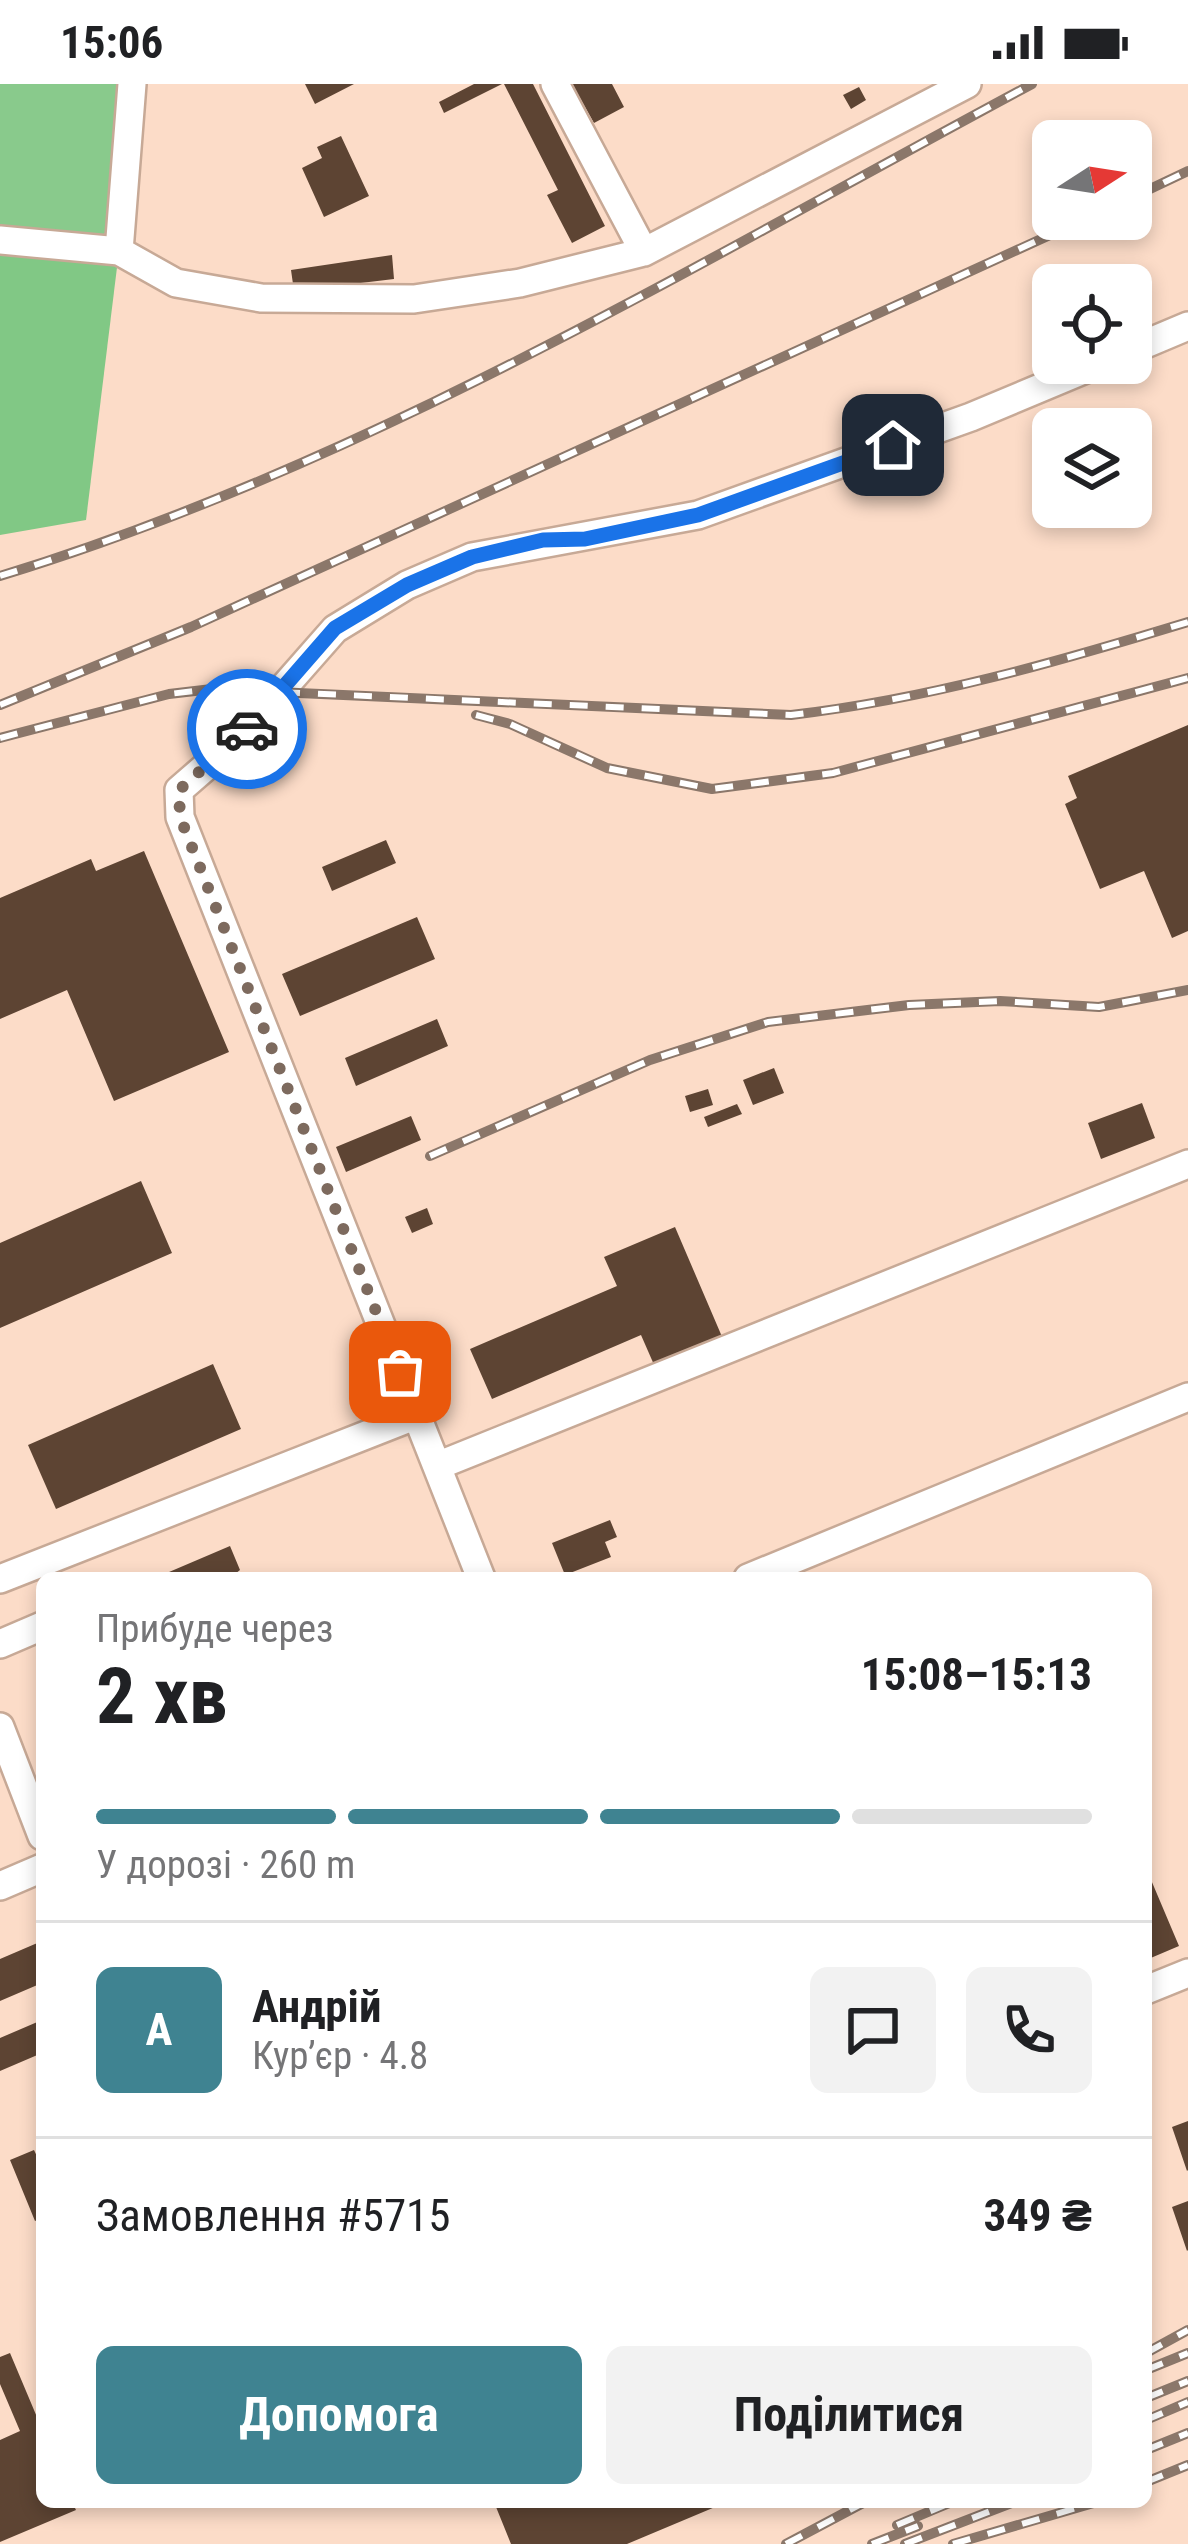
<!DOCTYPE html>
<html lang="uk">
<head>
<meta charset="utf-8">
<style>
	body { margin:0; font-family:"Roboto Condensed",sans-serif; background:#f2f2f2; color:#202124; height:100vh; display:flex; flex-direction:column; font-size:45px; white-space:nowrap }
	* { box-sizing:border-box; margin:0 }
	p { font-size:39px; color:#757577 }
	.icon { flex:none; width:66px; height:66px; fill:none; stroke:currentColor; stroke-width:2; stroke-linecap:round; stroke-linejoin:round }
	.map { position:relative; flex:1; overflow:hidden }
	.side { position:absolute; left:36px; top:1488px; width:1116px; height:936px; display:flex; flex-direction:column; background:#fff; border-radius:18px; box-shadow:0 6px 18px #0003 }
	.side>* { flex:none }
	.needle { width:78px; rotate:78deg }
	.buttons { position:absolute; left:1032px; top:36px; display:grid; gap:24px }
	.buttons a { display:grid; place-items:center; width:120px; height:120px; border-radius:18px; background:#fff; box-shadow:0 6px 18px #0003; font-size:60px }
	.pin { position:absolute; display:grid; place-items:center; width:102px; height:102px; color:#fff; margin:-51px; border-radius:24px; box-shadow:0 6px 18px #0006 }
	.courier { position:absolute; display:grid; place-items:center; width:120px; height:120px; margin:-60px; border:9px solid #1a73e8; border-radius:50%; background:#fff; color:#222; box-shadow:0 3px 15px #0007 }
	.head em { font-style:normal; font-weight:700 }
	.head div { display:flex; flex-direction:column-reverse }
	.head { display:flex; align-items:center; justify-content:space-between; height:204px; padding:0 60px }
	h1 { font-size:78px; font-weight:700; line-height:90px }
	.bar { display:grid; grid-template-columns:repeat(4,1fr); gap:18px 12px; align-content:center; height:144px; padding:0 60px }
	.bar i { height:15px; border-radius:9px; background:#e0e0e0 }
	.bar .selected { background:#3f8391 }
	.bar p { grid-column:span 4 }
	.line { display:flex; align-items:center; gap:30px; padding:0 60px; border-top:3px solid #e0e0e0 }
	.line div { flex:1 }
	.round { display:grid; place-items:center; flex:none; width:126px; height:126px; border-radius:18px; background:#f2f2f2 }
	.primary-button { display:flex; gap:24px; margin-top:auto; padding:24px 60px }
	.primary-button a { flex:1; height:138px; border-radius:18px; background:#3f8391; color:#fff; font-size:48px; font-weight:700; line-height:138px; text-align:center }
	.primary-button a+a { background:#f2f2f2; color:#202124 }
	.status { display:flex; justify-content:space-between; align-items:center; height:84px; padding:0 60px; background:#fff; direction:ltr }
	.status svg { height:33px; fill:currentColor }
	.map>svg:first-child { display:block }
</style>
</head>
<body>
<div class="status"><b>15:06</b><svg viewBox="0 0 49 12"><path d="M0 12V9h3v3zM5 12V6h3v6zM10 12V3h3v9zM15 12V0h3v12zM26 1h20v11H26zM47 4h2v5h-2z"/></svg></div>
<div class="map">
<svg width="1188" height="2460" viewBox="0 0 1188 2460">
	<rect width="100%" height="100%" fill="#fcdcc8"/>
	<path fill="#89ca8c" d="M 0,0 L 132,0 L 119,167 L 0,156 Z"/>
	<path fill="#81c885" d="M 0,156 L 119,167 L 86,436 L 0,451 Z"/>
	<path fill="#5d4433" d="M 305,0 L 354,0 L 315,20 Z
		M 474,0 L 502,0 L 444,29 L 439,18 Z
		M 504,0 L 533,0 L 605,142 L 572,159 L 547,111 L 558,106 Z
		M 572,0 L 612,0 L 624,23 L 594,39 Z
		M 859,3 L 866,16 L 851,25 L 843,11 Z
		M 341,52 L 369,112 L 324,133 L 302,84 L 322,74 L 317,63 Z
		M 392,171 L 394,195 L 294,207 L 291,186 Z
		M 1188,641 L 1188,847 L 1172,854 L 1144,787 L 1100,805 L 1065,720 L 1077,714 L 1068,692 Z
		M 386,756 L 396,779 L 332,807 L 322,783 Z
		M 144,767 L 229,968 L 114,1017 L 67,906 L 0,935 L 0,814 L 91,775 L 96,787 Z
		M 417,833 L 435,875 L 300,932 L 282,890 Z
		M 437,935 L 448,962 L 356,1002 L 345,974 Z
		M 774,984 L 784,1009 L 753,1021 L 743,996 Z
		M 708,1005 L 713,1021 L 690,1028 L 685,1012 Z
		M 1142,1019 L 1155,1054 L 1101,1075 L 1088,1039 Z
		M 737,1020 L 742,1030 L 708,1043 L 704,1033 Z
		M 411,1032 L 421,1056 L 346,1088 L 336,1063 Z
		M 141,1097 L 172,1169 L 0,1244 L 0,1159 Z
		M 427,1124 L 433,1140 L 412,1149 L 405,1133 Z
		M 675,1143 L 723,1255 L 655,1283 L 641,1251 L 492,1315 L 470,1265 L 617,1202 L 604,1173 Z
		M 213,1280 L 241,1345 L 56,1425 L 28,1361 Z
		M 610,1436 L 617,1453 L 605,1458 L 611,1473 L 565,1491 L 552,1459 Z
		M 230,1462 L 240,1486 L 230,1494 L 155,1494 Z
		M 1146,1784 L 1179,1862 L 1146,1876 Z
		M 42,1857 L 42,1899 L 0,1917 L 0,1875 Z
		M 42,1936 L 42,1969 L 0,1987 L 0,1954 Z
		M 1188,2037 L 1188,2086 L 1187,2087 L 1172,2043 Z
		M 34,2066 L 42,2083 L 42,2134 L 35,2137 L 10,2076 Z
		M 1188,2117 L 1188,2166 L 1187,2167 L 1172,2123 Z
		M 10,2269 L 42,2345 L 42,2418 L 72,2418 L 76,2426 L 0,2458 L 0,2356 L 20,2347 L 0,2300 L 0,2273 Z
		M 494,2418 L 727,2418 L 627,2460 L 511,2460 Z"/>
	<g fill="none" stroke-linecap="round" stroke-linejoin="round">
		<defs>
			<path id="minor" d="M 555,0 L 644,168
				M 0,156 L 119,167 L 176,199 L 261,214 L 414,215 L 520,199 L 644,168 L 967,0
				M 119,167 L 132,0
				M 1131,266 L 1188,242
				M 437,1382 L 1188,1080
				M 481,1494 L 180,733 L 179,706 L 240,653 L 335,545 L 407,501 L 472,473 L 698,431 L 971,333 L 1100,279
				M 748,1494 L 1188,1313
				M 0,1495 L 417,1331
				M 0,1560 L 42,1542
				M 0,1643 L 42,1752
				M 0,1802 L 42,1784
				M 1146,1906 L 1188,1889"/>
		</defs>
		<use href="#minor" stroke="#c7a996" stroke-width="32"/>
		<use href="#minor" stroke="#fff" stroke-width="27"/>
		<defs>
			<path id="rail" d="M 1131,114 L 1188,87
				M 0,492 C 365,381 697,179 1032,0
				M 0,621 L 191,543 L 1085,135
				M 476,631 L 510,640 L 607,684 L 712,705 L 833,689 L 1188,594
				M 0,654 L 169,610 L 212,605 L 791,631 C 928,615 1057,578 1188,538
				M 430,1072 L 650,976 L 768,938 L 909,921 L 1000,917 L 1099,923 L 1188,906
				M 1146,2269 L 1188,2246
				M 1146,2286 L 1188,2269
				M 1146,2314 L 1188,2297
				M 1146,2336 L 1188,2318
				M 1146,2366 L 1188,2349
				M 1146,2398 L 1188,2381
				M 897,2441 L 952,2418
				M 786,2460 L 865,2418
				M 872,2460 L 918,2442
				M 905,2460 L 1014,2418
				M 953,2460 L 1097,2418"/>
		</defs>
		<use href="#rail" stroke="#8b776a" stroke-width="10"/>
		<use href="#rail" stroke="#fff" stroke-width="6" stroke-dasharray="18" stroke-linecap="butt"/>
	</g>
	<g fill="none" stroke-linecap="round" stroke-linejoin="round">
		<path stroke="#7d6a5e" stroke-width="12" stroke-dasharray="0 21.6" d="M 247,645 L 179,706 L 180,733 L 400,1288"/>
		<path stroke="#1a73e8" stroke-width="15" d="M 247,645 L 335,544 L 407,501 L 472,473 L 543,456 L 585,455 L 698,431 L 893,361"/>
	</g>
</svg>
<div class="buttons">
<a><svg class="needle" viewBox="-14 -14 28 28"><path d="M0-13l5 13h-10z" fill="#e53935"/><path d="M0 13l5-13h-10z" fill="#757577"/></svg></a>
<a><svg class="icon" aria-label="locate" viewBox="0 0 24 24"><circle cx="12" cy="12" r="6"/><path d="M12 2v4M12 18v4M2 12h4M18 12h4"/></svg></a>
<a><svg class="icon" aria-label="layers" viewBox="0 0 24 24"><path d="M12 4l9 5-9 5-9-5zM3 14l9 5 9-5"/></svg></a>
</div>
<div class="pin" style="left:400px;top:1288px;background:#ea580c"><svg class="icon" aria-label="bag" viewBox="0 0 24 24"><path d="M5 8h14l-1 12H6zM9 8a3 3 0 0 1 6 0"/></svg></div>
<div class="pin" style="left:893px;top:361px;background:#1f2937"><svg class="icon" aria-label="home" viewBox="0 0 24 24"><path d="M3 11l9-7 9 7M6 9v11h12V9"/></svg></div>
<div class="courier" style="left:247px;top:645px"><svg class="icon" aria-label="car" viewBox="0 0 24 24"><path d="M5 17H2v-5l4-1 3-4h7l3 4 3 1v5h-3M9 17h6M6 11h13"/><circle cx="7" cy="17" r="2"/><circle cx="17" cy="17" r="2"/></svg></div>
<section class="side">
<div class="head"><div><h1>2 хв</h1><p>Прибуде через</p></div><em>15:08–15:13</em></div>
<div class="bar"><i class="selected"></i><i class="selected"></i><i class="selected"></i><i></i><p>У дорозі · 260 m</p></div>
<div class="line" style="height:216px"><b class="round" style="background:#3f8391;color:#fff">А</b><div><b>Андрій</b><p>Кур’єр · 4.8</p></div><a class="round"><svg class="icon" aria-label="chat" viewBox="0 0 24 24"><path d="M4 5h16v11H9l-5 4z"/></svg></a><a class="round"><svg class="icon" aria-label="phone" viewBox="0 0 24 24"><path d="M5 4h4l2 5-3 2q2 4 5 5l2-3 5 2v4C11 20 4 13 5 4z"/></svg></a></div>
<div class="line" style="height:156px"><div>Замовлення #5715</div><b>349 ₴</b></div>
<div class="primary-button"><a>Допомога</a><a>Поділитися</a></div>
</section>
</div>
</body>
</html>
